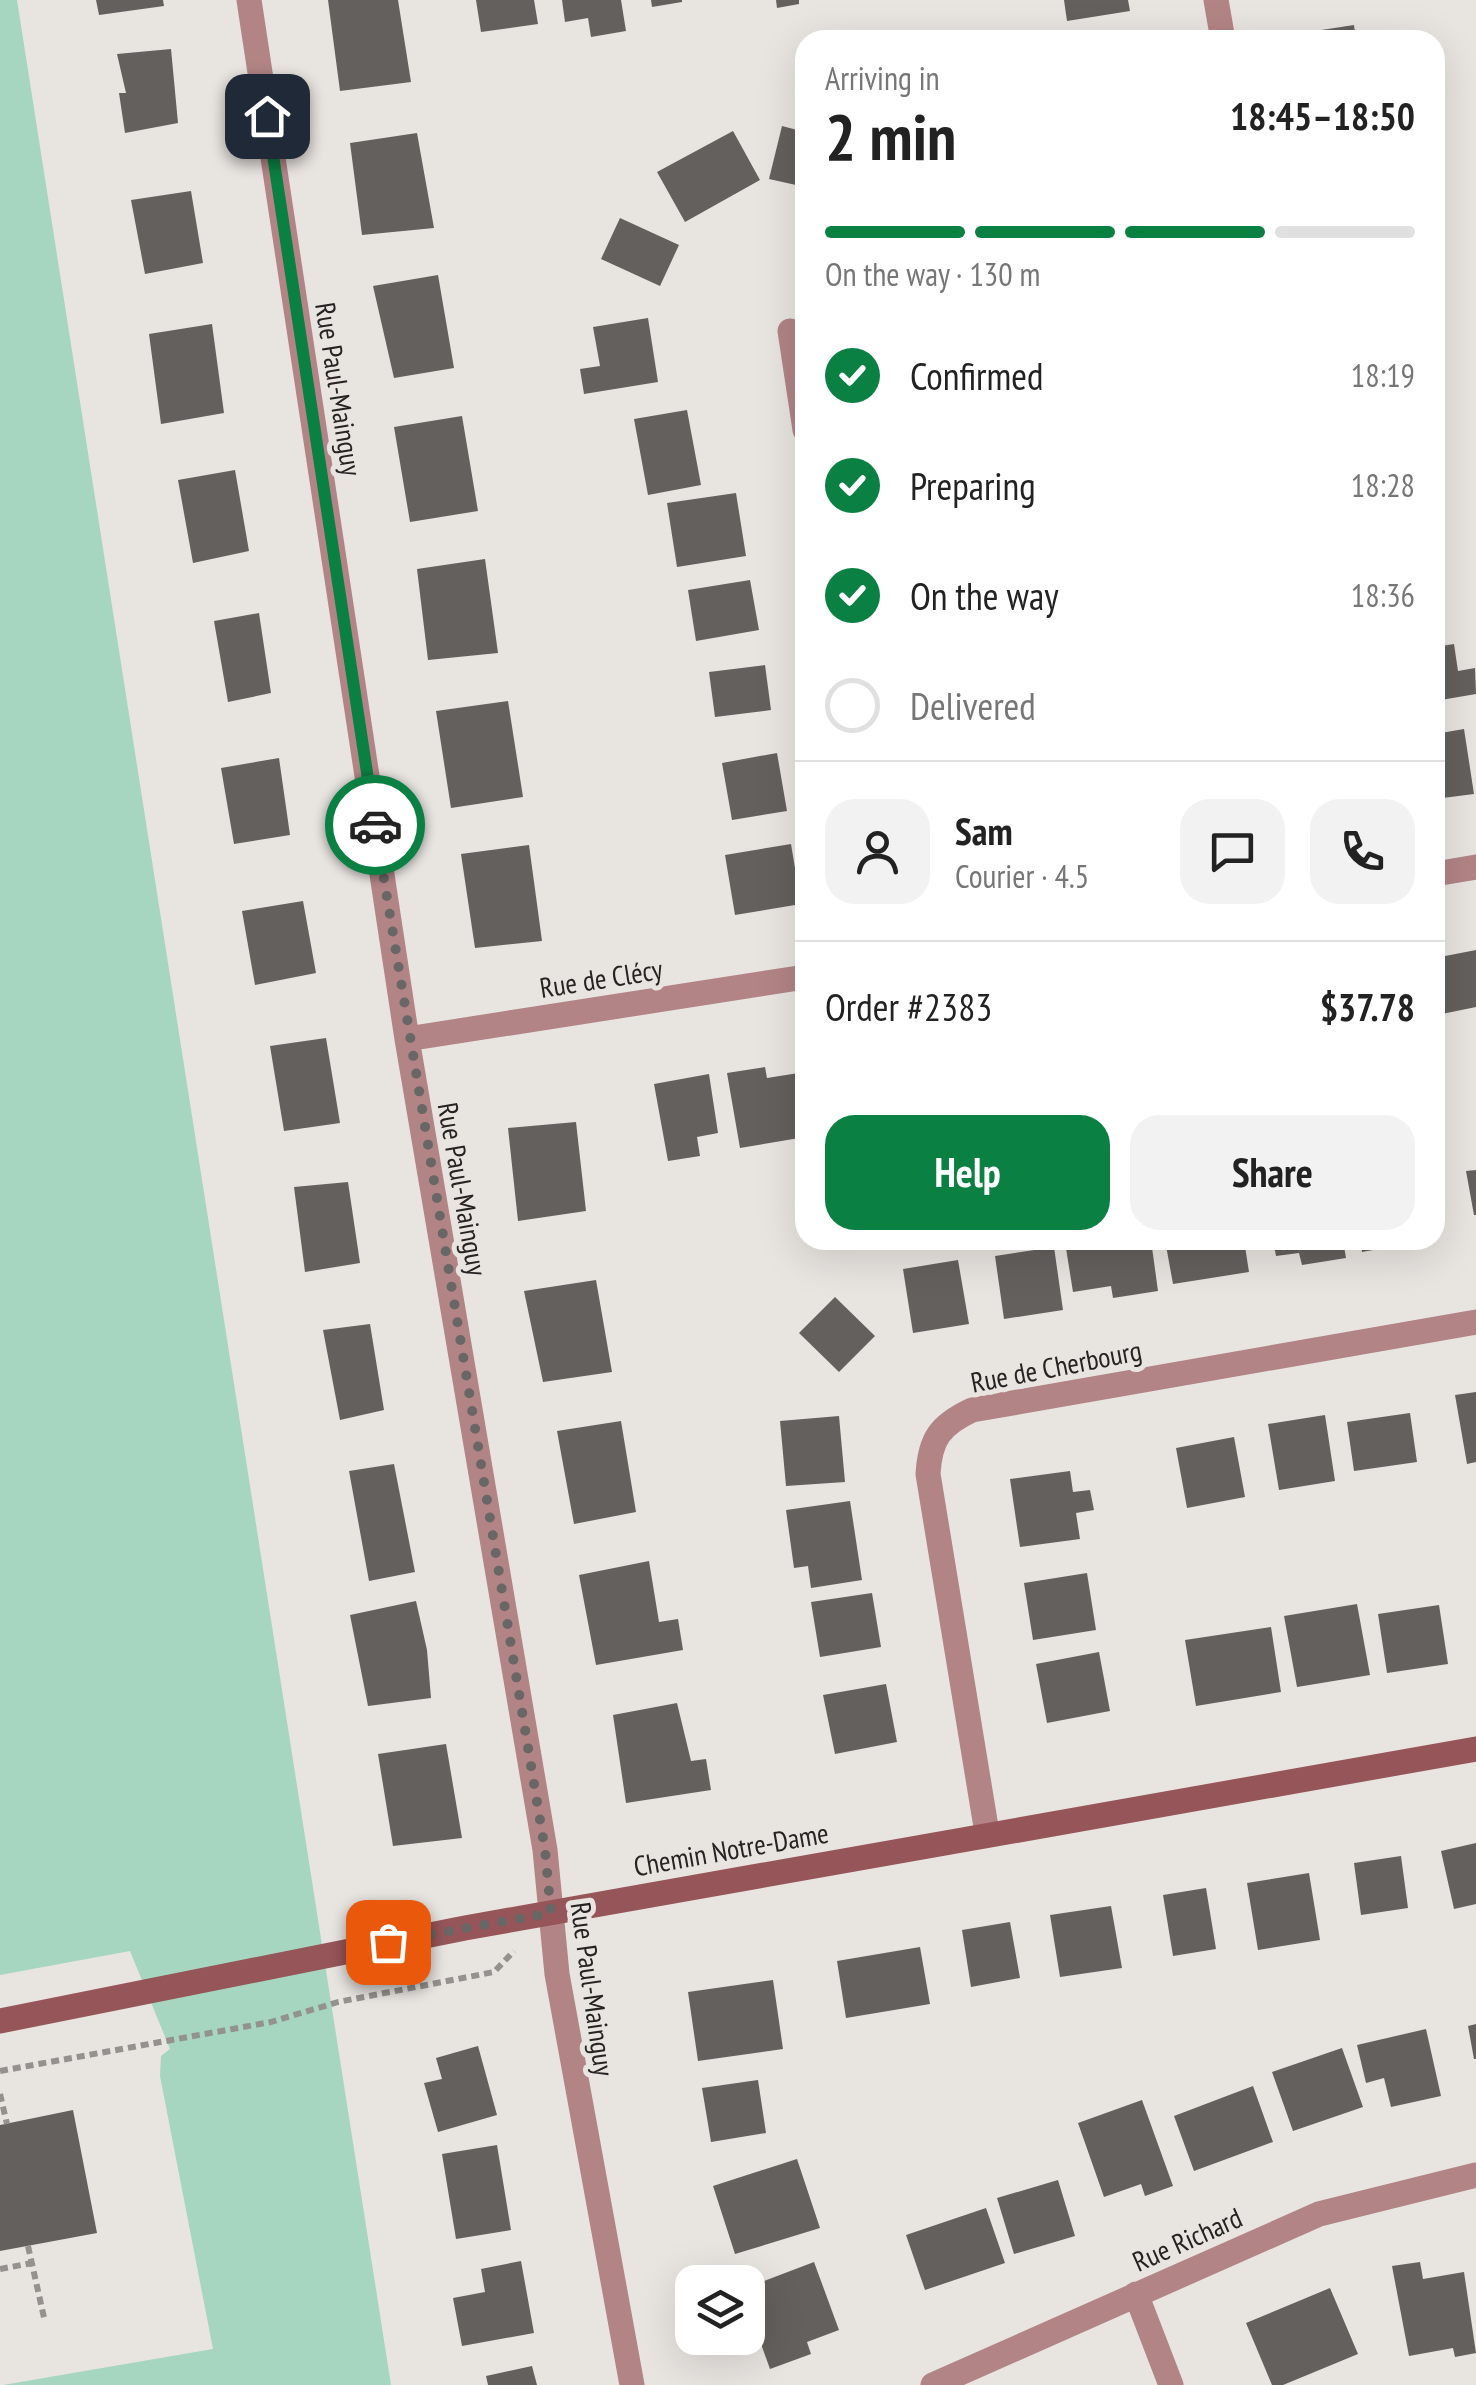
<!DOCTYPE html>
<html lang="en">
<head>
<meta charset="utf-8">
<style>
	body { margin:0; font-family:"PT Sans Narrow",sans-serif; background:#f2f2f2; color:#222; height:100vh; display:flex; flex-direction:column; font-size:38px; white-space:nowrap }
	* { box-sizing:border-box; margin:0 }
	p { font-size:32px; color:#767676 }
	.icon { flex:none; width:55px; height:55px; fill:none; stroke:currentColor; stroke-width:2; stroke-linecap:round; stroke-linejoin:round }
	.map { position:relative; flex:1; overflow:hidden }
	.side { position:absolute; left:795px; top:30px; width:650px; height:1220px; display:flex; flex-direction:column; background:#fff; border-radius:30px; box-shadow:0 10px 40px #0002 }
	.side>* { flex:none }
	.controls { position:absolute; left:675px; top:2265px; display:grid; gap:20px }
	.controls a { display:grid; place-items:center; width:90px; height:90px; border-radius:20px; background:#fff; box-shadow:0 10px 40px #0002; font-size:50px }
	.pin { position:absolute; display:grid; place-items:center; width:85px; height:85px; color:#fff; margin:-42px; border-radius:20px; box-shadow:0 5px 15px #0006 }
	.courier { position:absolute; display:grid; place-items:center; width:100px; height:100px; margin:-50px; border:8px solid #0b8043; border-radius:50%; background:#fff; color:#222; box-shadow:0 2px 12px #0007 }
	.overview em { font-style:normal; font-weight:600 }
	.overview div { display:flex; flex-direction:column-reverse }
	.overview { display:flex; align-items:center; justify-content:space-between; height:170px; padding:0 30px }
	h1 { font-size:65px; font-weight:600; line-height:75px }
	.bar { display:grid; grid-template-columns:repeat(4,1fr); gap:15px 10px; align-content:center; height:120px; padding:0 30px }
	.bar i { height:12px; border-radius:8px; background:#e0e0e0 }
	.bar .active { background:#0b8043 }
	.bar p { grid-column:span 4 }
	.line { display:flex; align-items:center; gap:25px; padding:0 30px; border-top:2px solid #e0e0e0 }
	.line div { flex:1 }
	.round { display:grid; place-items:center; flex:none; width:105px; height:105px; border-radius:30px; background:#f2f2f2 }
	ol { padding:0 30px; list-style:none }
	li { display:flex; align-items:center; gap:30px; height:110px }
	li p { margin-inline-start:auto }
	li .icon { padding:10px; border-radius:50%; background:#0b8043; color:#fff; stroke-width:4 }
	li:last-child { color:#767676 }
	li i { width:55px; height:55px; border:5px solid #e0e0e0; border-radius:50% }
	.action { display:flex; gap:20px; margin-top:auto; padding:20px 30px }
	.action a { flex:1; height:115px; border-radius:30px; background:#0b8043; color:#fff; font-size:40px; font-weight:600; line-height:115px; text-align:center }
	.action a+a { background:#f2f2f2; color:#222 }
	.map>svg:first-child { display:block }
</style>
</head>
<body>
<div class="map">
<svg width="1476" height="2385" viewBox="0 0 1476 2385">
	<rect width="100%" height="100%" fill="#e8e4e0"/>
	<path fill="#a6d6bf" d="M 0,0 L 17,0 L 391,2385 L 3,2385 L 213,2349 L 160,2076 L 161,2056 L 170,2049 L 130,1951 L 0,1975 Z"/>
	<path fill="#64605e" d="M 96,0 L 163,0 L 164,6 L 99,15 Z
		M 328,0 L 398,0 L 411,82 L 340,91 Z
		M 476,0 L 534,0 L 538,24 L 481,32 Z
		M 562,0 L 621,0 L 626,31 L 591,37 L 588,18 L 565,22 Z
		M 651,0 L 682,0 L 682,2 L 652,7 Z
		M 776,0 L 799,0 L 799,4 L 777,8 Z
		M 1064,0 L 1128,0 L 1130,11 L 1067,21 Z
		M 1354,25 L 1356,40 L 1296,40 L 1295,34 Z
		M 171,49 L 178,123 L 125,133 L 119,93 L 126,93 L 117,54 Z
		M 782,126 L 805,132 L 805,187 L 769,179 Z
		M 733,131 L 760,180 L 685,222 L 657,172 Z
		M 417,133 L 434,228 L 362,235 L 350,143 Z
		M 191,191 L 203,263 L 145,274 L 131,200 Z
		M 620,218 L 679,245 L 660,286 L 601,259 Z
		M 438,275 L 454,368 L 394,378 L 373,286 Z
		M 648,318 L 658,382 L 584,394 L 580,369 L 600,366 L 593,327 Z
		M 212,324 L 224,413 L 161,424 L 149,334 Z
		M 687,410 L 701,485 L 648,495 L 634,419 Z
		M 462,416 L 478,511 L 410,522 L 394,427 Z
		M 235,470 L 249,551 L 193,563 L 178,480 Z
		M 736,493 L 746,556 L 677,567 L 667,503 Z
		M 485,559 L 498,653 L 428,660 L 417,569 Z
		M 1435,565 L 1444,613 L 1435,614 Z
		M 750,580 L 759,630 L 696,641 L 688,590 Z
		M 259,613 L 271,693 L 228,702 L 214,621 Z
		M 1454,644 L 1458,671 L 1475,668 L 1476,694 L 1435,701 L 1435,647 Z
		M 765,665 L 771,710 L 715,717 L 709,672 Z
		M 508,701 L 523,797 L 451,808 L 436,711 Z
		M 1464,729 L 1474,794 L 1435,799 L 1435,734 Z
		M 777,753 L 787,811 L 732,820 L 722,763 Z
		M 279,758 L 290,835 L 234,844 L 221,768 Z
		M 791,844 L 801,904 L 735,915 L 725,855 Z
		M 529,845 L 542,941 L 475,948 L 461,854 Z
		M 303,901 L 316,973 L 255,985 L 242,911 Z
		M 1476,950 L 1476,1007 L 1437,1015 L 1435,958 Z
		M 326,1038 L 340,1123 L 284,1131 L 270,1046 Z
		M 765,1067 L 767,1078 L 805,1072 L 805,1137 L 740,1148 L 727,1073 Z
		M 709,1074 L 718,1133 L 697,1137 L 700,1156 L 668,1161 L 654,1084 Z
		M 576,1122 L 586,1211 L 518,1221 L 508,1128 Z
		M 1476,1170 L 1476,1215 L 1474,1215 L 1466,1171 Z
		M 348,1182 L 360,1263 L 305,1272 L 294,1187 Z
		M 1151,1240 L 1158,1291 L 1113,1298 L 1111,1286 L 1073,1292 L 1065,1242 Z
		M 1165,1240 L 1244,1240 L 1249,1272 L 1173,1284 Z
		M 1273,1240 L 1343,1240 L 1346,1258 L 1302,1265 L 1299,1253 L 1276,1256 Z
		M 1360,1240 L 1417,1240 L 1417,1242 L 1362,1252 Z
		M 1054,1247 L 1063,1310 L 1004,1319 L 995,1256 Z
		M 958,1260 L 969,1324 L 913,1333 L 903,1269 Z
		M 596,1280 L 612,1372 L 543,1382 L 524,1291 Z
		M 835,1297 L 875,1336 L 839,1372 L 799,1333 Z
		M 370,1324 L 384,1410 L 340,1420 L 323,1330 Z
		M 1476,1392 L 1476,1462 L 1467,1464 L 1455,1395 Z
		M 1410,1413 L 1417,1462 L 1354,1471 L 1347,1422 Z
		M 1325,1415 L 1335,1481 L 1279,1490 L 1268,1424 Z
		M 839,1416 L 845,1482 L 786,1486 L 780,1421 Z
		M 621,1421 L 636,1512 L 574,1524 L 557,1431 Z
		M 1234,1437 L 1245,1497 L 1187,1508 L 1176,1448 Z
		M 394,1464 L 415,1572 L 369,1581 L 349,1471 Z
		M 1070,1471 L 1073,1492 L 1090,1490 L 1094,1510 L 1076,1513 L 1080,1539 L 1020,1547 L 1010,1479 Z
		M 850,1501 L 862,1580 L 811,1588 L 808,1566 L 794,1568 L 786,1510 Z
		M 649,1561 L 659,1622 L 678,1619 L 683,1650 L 596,1665 L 579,1575 Z
		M 1087,1573 L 1096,1630 L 1033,1640 L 1024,1583 Z
		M 872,1593 L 881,1647 L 820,1657 L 811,1602 Z
		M 416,1601 L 427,1650 L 431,1698 L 368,1706 L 350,1615 Z
		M 1357,1604 L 1370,1675 L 1297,1687 L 1284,1616 Z
		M 1439,1605 L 1448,1664 L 1387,1673 L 1378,1614 Z
		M 1271,1627 L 1281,1692 L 1196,1706 L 1185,1640 Z
		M 1099,1652 L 1110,1711 L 1047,1723 L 1036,1664 Z
		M 886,1684 L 897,1742 L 835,1754 L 823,1695 Z
		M 677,1703 L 691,1761 L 706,1759 L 711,1790 L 626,1803 L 613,1715 Z
		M 446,1744 L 462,1838 L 393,1846 L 378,1754 Z
		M 1476,1843 L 1476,1904 L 1454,1909 L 1441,1851 Z
		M 1401,1856 L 1408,1908 L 1361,1915 L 1354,1863 Z
		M 1309,1873 L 1320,1940 L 1258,1950 L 1247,1883 Z
		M 1206,1888 L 1216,1949 L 1173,1956 L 1163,1895 Z
		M 1111,1906 L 1122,1968 L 1060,1977 L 1050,1915 Z
		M 1010,1922 L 1020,1978 L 971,1987 L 962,1930 Z
		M 920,1947 L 930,2004 L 846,2018 L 837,1961 Z
		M 773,1980 L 783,2049 L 698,2061 L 688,1992 Z
		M 1476,2024 L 1476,2059 L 1474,2059 L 1468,2026 Z
		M 1426,2029 L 1441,2096 L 1391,2107 L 1384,2078 L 1366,2083 L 1357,2045 Z
		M 478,2046 L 497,2115 L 438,2132 L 424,2083 L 442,2079 L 436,2058 Z
		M 1342,2048 L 1363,2107 L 1293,2131 L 1272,2072 Z
		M 758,2080 L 766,2133 L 711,2142 L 702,2088 Z
		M 1253,2086 L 1273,2142 L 1194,2171 L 1174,2116 Z
		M 1142,2100 L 1173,2186 L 1145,2196 L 1141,2184 L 1104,2197 L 1078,2123 Z
		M 73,2110 L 97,2233 L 0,2251 L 0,2125 Z
		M 497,2145 L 511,2230 L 456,2239 L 442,2154 Z
		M 797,2159 L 820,2228 L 735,2254 L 713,2186 Z
		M 1058,2180 L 1075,2236 L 1014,2254 L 997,2198 Z
		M 986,2208 L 1005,2263 L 925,2290 L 906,2235 Z
		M 521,2261 L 534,2333 L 462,2346 L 453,2298 L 485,2292 L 481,2269 Z
		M 814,2262 L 839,2330 L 807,2342 L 811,2354 L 770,2369 L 748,2308 L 748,2287 Z
		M 1420,2262 L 1423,2279 L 1464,2272 L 1476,2353 L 1455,2357 L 1453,2348 L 1409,2356 L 1392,2266 Z
		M 1330,2288 L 1358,2354 L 1283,2385 L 1272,2385 L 1246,2323 Z
		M 532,2366 L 537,2385 L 488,2385 L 486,2376 Z"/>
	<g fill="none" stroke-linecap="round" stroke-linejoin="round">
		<path stroke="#94928f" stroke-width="6" stroke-dasharray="8 5" stroke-linecap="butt" d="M 0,2071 L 271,2022 L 338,2002 L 494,1972 L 514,1951
			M 0,2094 L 7,2124
			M 28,2246 L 45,2322
			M 0,2269 L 32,2263"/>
		<path stroke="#b28486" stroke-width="25" d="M 249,0 L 407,1039 L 545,1850 L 557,1974 L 632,2385
			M 1216,0 L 1223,40
			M 790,331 L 805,430
			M 1435,874 L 1476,867
			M 407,1039 L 805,977
			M 987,1833 L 928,1474 C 930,1439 940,1425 972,1410 L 1476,1322
			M 1136,2294 L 1171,2385
			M 933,2385 L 1319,2214 L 1476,2175"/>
		<path stroke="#965559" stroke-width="25" d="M 0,2021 L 465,1928 L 1476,1749"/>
	</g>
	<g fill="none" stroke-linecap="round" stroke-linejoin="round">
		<path stroke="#696765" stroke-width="10" stroke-dasharray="0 18" d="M 375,825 L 545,1850 L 551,1913 L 388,1942"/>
		<path stroke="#0b8043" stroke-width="12" d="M 267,116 L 375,825"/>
	</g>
	<g text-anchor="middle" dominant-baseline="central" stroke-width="10" stroke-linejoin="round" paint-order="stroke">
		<g font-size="28" fill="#252423" stroke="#e8e4e0">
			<text transform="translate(339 389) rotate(81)">Rue Paul-Mainguy</text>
			<text transform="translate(601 978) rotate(-9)">Rue de Clécy</text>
			<text transform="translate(463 1189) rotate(80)">Rue Paul-Mainguy</text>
			<text transform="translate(1056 1366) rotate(-11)">Rue de Cherbourg</text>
			<text transform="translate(731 1849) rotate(-10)">Chemin Notre-Dame</text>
			<text transform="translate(593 1989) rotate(82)">Rue Paul-Mainguy</text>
			<text transform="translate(1187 2239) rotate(-24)">Rue Richard</text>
		</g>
	</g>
</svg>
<div class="controls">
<a><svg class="icon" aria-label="layers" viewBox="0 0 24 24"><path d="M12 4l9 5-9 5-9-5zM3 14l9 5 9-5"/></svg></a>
</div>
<div class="pin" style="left:388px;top:1942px;background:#ea580c"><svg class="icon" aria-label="bag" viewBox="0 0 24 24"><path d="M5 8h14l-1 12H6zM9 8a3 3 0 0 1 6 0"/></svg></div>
<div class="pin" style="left:267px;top:116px;background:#1f2937"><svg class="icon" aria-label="home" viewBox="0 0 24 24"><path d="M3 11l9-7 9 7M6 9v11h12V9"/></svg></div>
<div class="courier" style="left:375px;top:825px"><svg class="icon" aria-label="car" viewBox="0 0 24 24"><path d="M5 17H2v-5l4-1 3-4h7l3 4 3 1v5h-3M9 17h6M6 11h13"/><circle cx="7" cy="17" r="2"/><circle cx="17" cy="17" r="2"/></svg></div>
<section class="side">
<div class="overview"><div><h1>2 min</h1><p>Arriving in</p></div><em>18:45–18:50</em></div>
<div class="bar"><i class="active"></i><i class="active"></i><i class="active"></i><i></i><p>On the way · 130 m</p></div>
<ol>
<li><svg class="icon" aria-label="check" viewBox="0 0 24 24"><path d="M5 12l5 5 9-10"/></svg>Confirmed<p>18:19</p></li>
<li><svg class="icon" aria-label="check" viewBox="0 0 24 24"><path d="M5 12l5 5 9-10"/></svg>Preparing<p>18:28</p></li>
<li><svg class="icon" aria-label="check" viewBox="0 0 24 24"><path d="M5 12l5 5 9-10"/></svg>On the way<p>18:36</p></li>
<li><i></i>Delivered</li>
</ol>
<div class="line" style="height:180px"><a class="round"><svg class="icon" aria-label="person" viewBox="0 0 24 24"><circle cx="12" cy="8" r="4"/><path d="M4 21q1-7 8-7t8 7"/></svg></a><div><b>Sam</b><p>Courier · 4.5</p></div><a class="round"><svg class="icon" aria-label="chat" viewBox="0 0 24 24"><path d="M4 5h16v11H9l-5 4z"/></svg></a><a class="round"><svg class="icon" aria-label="phone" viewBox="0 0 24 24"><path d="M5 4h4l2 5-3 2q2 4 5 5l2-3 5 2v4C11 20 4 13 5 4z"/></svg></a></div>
<div class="line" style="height:130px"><div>Order #2383</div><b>$37.78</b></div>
<div class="action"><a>Help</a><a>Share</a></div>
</section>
</div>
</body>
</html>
